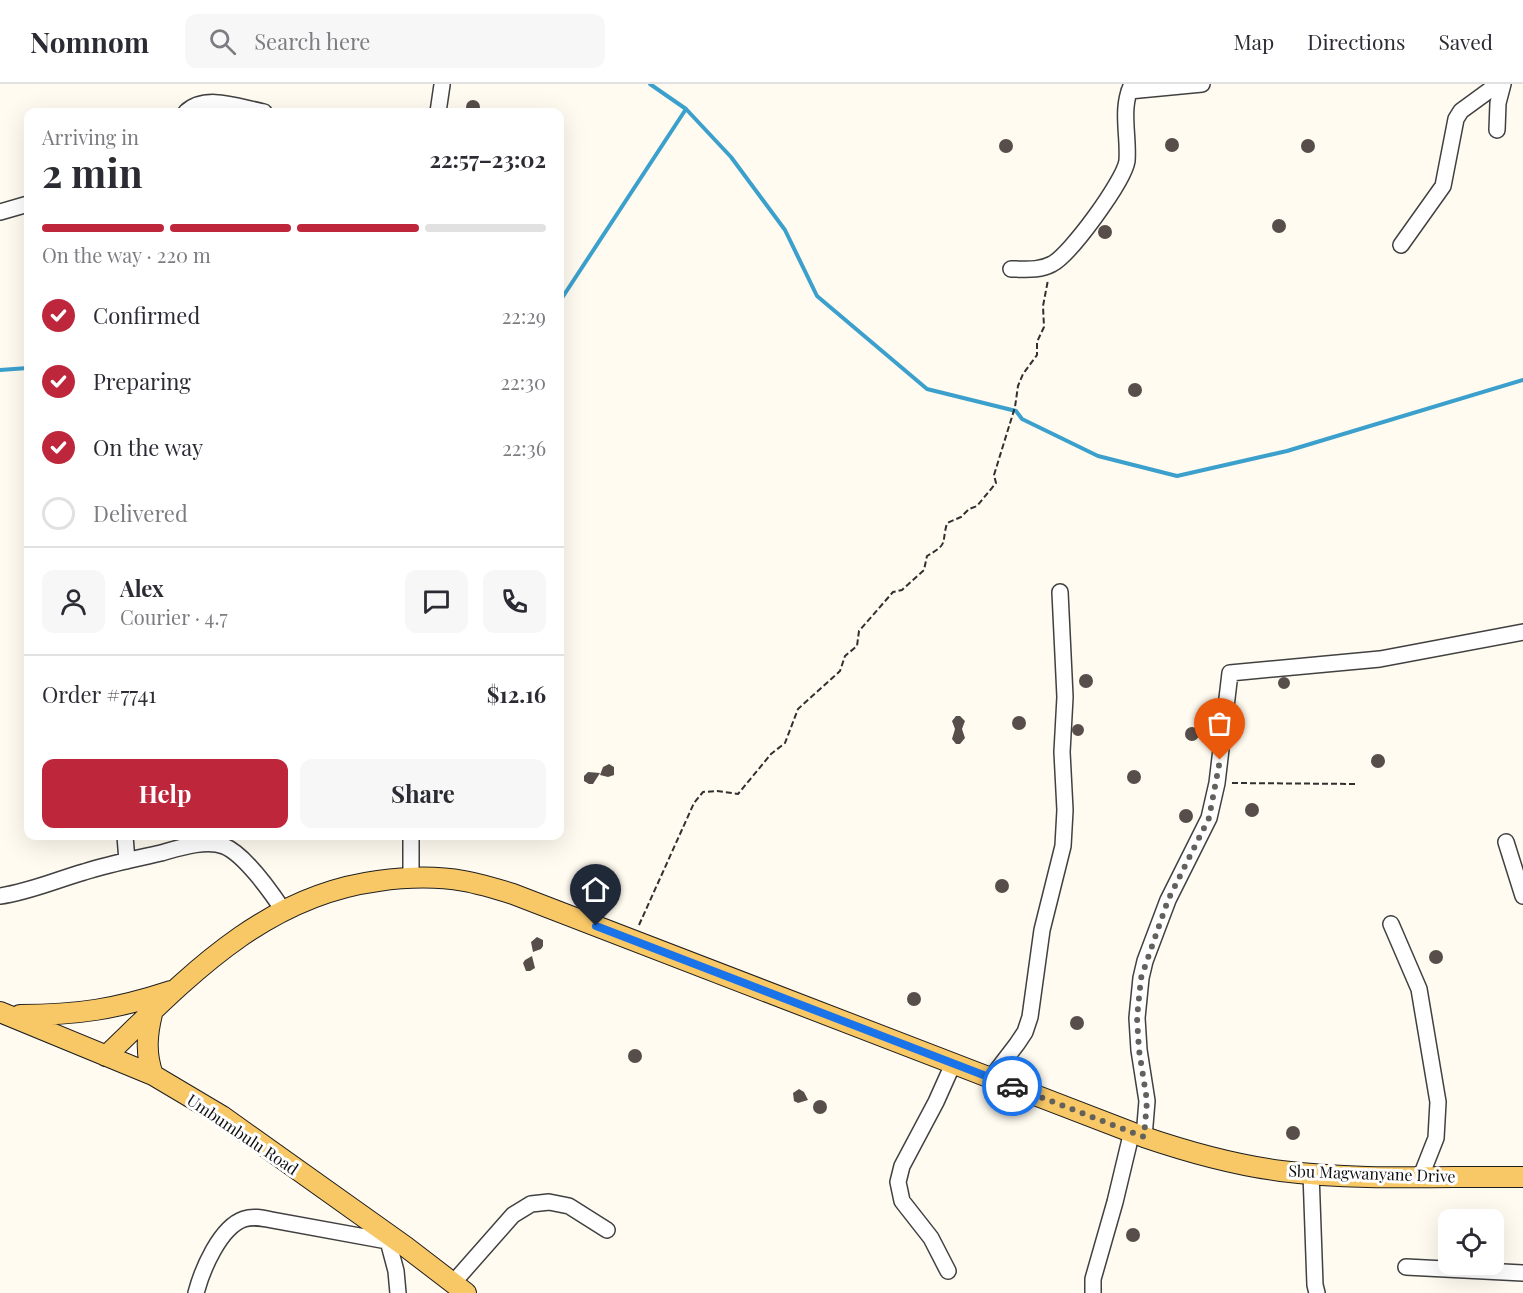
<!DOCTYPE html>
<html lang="en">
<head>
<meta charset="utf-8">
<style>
	body { margin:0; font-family:"Playfair Display",serif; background:#f7f7f7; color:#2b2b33; height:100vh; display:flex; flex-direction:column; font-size:22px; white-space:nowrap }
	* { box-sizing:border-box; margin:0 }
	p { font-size:20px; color:#7c7c81 }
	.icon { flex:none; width:33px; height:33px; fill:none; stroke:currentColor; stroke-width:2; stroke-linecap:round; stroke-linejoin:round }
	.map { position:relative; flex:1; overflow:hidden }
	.sheet { position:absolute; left:24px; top:24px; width:540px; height:732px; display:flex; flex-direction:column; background:#fff; border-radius:12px; box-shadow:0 6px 24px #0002 }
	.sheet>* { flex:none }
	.fabs { position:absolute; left:1438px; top:1125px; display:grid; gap:12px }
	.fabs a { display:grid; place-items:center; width:66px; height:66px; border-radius:12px; background:#fff; box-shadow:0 6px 24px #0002; font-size:30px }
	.pin { position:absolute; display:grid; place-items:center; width:51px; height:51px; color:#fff; margin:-62px -26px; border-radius:50% 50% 50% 0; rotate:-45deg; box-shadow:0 0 6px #0007 }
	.pin .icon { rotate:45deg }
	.courier { position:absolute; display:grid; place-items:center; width:60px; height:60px; margin:-30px; border:4px solid #1a73e8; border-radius:50%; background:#fff; color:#222; box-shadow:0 2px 8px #0007 }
	.summary em { font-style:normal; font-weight:700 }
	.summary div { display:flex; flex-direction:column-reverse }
	.summary { display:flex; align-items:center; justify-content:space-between; height:102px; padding:0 18px }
	h1 { font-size:39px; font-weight:700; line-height:45px }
	.bar { display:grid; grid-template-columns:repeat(4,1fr); gap:9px 6px; align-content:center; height:72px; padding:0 18px }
	.bar i { height:8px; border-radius:4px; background:#e1e1e2 }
	.bar .active { background:#be263b }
	.bar p { grid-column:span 4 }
	.line { display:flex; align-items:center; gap:15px; padding:0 18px; border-top:2px solid #e1e1e2 }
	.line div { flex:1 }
	.round { display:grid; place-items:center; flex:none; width:63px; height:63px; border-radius:12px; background:#f7f7f7 }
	ol { padding:0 18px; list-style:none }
	li { display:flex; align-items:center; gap:18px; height:66px }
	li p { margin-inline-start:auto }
	li .icon { padding:6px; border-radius:50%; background:#be263b; color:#fff; stroke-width:4 }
	li:last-child { color:#7c7c81 }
	li i { width:33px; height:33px; border:3px solid #e1e1e2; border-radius:50% }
	.action { display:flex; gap:12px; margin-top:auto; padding:12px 18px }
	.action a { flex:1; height:69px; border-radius:12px; background:#be263b; color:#fff; font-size:24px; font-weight:700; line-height:69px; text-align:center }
	.action a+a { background:#f7f7f7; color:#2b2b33 }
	header { display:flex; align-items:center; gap:36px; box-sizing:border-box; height:84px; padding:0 30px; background:#fff; border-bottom:2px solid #e1e1e2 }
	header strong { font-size:28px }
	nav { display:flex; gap:33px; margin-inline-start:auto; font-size:21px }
	.search { width:420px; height:54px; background:#f7f7f7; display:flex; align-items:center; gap:15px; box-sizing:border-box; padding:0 21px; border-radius:12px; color:#7c7c81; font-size:22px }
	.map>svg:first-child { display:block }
</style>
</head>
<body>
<header>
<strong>Nomnom</strong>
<div class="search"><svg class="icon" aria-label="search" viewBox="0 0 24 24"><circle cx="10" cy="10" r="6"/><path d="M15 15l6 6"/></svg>Search here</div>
<nav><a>Map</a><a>Directions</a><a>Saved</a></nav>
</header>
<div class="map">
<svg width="1523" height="1209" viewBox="0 0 1523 1209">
	<rect width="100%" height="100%" fill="#fffbf0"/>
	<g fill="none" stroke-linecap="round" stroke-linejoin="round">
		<path stroke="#3ca0cd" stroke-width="4" d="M 650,0 L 686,25 L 731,73 L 785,146 L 817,212 L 927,305 L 1016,327 L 1022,335 L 1098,372 L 1177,392 L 1287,367 L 1523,296
			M 560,217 L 686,25
			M 0,286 L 28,284"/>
	</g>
	<path fill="#574e4b" d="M466 23a7 7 0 1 1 14 0a7 7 0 1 1-14 0Z
		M1165 61a7 7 0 1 1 14 0a7 7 0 1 1-14 0Z
		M999 62a7 7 0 1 1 14 0a7 7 0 1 1-14 0Z
		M1301 62a7 7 0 1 1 14 0a7 7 0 1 1-14 0Z
		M1272 142a7 7 0 1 1 14 0a7 7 0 1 1-14 0Z
		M1098 148a7 7 0 1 1 14 0a7 7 0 1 1-14 0Z
		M1128 306a7 7 0 1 1 14 0a7 7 0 1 1-14 0Z
		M1079 597a7 7 0 1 1 14 0a7 7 0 1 1-14 0Z
		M1278 599a6 6 0 1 1 12 0a6 6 0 1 1-12 0Z
		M 956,632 L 960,632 L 965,637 L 962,645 L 965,654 L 960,660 L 956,660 L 952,655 L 955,645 L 952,637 Z
		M1012 639a7 7 0 1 1 14 0a7 7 0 1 1-14 0Z
		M1072 646a6 6 0 1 1 12 0a6 6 0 1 1-12 0Z
		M1185 650a7 7 0 1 1 14 0a7 7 0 1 1-14 0Z
		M1371 677a7 7 0 1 1 14 0a7 7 0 1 1-14 0Z
		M 609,680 L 614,683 L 614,691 L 608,693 L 600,691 L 603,683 Z
		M1127 693a7 7 0 1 1 14 0a7 7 0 1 1-14 0Z
		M 588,688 L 600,689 L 593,700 L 589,700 L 584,697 L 584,692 Z
		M1245 726a7 7 0 1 1 14 0a7 7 0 1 1-14 0Z
		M1179 732a7 7 0 1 1 14 0a7 7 0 1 1-14 0Z
		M995 802a7 7 0 1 1 14 0a7 7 0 1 1-14 0Z
		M 537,853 L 543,856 L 543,862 L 541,865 L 533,868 L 531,858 Z
		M1429 873a7 7 0 1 1 14 0a7 7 0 1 1-14 0Z
		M 532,872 L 535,884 L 530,887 L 526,887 L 523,879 L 525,876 Z
		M907 915a7 7 0 1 1 14 0a7 7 0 1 1-14 0Z
		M1070 939a7 7 0 1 1 14 0a7 7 0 1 1-14 0Z
		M628 972a7 7 0 1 1 14 0a7 7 0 1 1-14 0Z
		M 799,1005 L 804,1008 L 808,1016 L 798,1019 L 794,1017 L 793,1009 Z
		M813 1023a7 7 0 1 1 14 0a7 7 0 1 1-14 0Z
		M1286 1049a7 7 0 1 1 14 0a7 7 0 1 1-14 0Z
		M1126 1151a7 7 0 1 1 14 0a7 7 0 1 1-14 0Z"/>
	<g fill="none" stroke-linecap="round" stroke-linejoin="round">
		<defs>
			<path id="minor" d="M 1129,7 L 1202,0
				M 186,28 C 206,9 241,24 264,28
				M 438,28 L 442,1
				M 1497,46 L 1498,19 L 1503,0
				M 0,128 L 28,120
				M 1401,161 L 1443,102 L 1456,35 L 1461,27 L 1498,0
				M 1011,185 C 1025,185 1039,187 1052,180 C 1070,171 1124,97 1127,77 C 1129,51 1120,25 1132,0
				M 125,752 L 127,777
				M 1506,758 L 1523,812
				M 411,794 L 411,752
				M 0,812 C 29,808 56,796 84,788 C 109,780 135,775 161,769 C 179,764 206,755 224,762 C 244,770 271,808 283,826
				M 1391,840 L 1419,905 L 1438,1018 L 1436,1054 L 1421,1092
				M 991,994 L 1017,960 L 1025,948 L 1030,933 L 1042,846 L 1063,762 L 1065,726 L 1062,668 L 1065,613 L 1060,508
				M 1144,1053 L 1147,1017 L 1139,966 L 1137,934 L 1141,894 L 1145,877 L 1168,816 L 1209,734 L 1217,699 L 1230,589 L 1380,575 L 1523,548
				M 1311,1089 L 1315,1201 L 1317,1209
				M 388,1157 L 396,1187 L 398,1209
				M 1406,1183 L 1523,1189
				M 948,1187 L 931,1154 L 902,1117 L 898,1098 L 902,1082 L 936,1018 L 953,980
				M 453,1199 L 513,1131 L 531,1120 L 549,1118 L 569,1122 L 607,1146
				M 196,1209 C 202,1186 220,1143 244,1135 C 253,1132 262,1134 272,1136 L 398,1159
				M 1093,1209 L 1093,1195 L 1115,1118 L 1132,1047"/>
			<path id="major" d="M 0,928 L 153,991 L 222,1032 L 406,1163 L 466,1209
				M 20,931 C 78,931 116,925 171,907
				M 106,972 C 186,895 262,812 378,797 C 406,793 436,792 464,797 C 481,800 497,805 513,810 L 1144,1053 C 1188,1068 1235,1081 1281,1087 C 1361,1097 1443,1092 1523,1093
				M 153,991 C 145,969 147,949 153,926"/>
		</defs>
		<use href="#minor" stroke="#414141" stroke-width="18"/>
		<use href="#major" stroke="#1f1f1f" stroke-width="22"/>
		<path stroke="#303030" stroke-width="2" stroke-dasharray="6 3" stroke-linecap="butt" d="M 1232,699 L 1357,700
			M 639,841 L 694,719 L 703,708 L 717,707 L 738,710 L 771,670 L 785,659 L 798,625 L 840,587 L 845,572 L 857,562 L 859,547 L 893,508 L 902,506 L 924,486 L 927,472 C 949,459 941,461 947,439 L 961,433 L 969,425 L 977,422 L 996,399 L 994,391 L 1015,323 L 1018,302 L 1023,290 L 1037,271 L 1037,258 L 1044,243 L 1043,222 L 1048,196"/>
		<use href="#minor" stroke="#fff" stroke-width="15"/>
		<use href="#major" stroke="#f8c867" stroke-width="20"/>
	</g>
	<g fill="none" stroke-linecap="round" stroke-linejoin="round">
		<path stroke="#62615d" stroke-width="6" stroke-dasharray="0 10.8" d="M 1012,1002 L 1144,1053 L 1147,1017 L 1139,966 L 1137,934 L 1141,894 L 1168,816 L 1209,734 L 1220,676"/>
		<path stroke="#1a73e8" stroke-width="8" d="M 596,842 L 1012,1002"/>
	</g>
	<g text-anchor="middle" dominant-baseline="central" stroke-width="6" stroke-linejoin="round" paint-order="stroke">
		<g font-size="16" fill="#0e0e0e" stroke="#fff">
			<text transform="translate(243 1050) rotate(34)">Umbumbulu Road</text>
			<text transform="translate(1372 1089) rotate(2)">Sbu Magwanyane Drive</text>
		</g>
	</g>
</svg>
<div class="fabs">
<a><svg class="icon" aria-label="locate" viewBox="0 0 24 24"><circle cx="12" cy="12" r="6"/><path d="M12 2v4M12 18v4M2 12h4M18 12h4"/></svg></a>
</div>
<div class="pin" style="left:1220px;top:676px;background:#ea580c"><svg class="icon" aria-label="bag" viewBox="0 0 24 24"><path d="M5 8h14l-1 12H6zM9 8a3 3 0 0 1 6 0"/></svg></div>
<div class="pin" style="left:596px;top:842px;background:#1f2937"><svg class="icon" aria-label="home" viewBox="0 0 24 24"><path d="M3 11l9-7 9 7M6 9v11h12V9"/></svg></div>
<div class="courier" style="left:1012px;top:1002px"><svg class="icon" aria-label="car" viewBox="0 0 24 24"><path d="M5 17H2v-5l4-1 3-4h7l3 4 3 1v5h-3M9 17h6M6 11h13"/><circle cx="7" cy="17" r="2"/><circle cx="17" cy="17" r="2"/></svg></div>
<section class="sheet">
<div class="summary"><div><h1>2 min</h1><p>Arriving in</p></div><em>22:57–23:02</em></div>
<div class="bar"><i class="active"></i><i class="active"></i><i class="active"></i><i></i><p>On the way · 220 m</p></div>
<ol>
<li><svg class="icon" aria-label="check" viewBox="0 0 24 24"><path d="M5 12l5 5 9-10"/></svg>Confirmed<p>22:29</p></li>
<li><svg class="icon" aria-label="check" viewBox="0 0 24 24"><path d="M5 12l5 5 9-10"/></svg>Preparing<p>22:30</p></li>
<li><svg class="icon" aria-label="check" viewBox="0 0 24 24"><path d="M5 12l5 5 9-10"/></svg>On the way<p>22:36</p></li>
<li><i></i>Delivered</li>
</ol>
<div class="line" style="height:108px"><a class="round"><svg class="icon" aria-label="person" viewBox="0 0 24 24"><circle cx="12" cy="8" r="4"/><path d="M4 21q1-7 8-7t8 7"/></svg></a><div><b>Alex</b><p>Courier · 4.7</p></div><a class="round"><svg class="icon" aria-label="chat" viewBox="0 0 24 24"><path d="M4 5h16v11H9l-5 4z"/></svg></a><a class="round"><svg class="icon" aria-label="phone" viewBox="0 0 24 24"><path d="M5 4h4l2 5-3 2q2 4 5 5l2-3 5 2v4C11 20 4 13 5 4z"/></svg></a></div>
<div class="line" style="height:78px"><div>Order #7741</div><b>$12.16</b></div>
<div class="action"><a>Help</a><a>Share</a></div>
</section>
</div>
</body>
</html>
